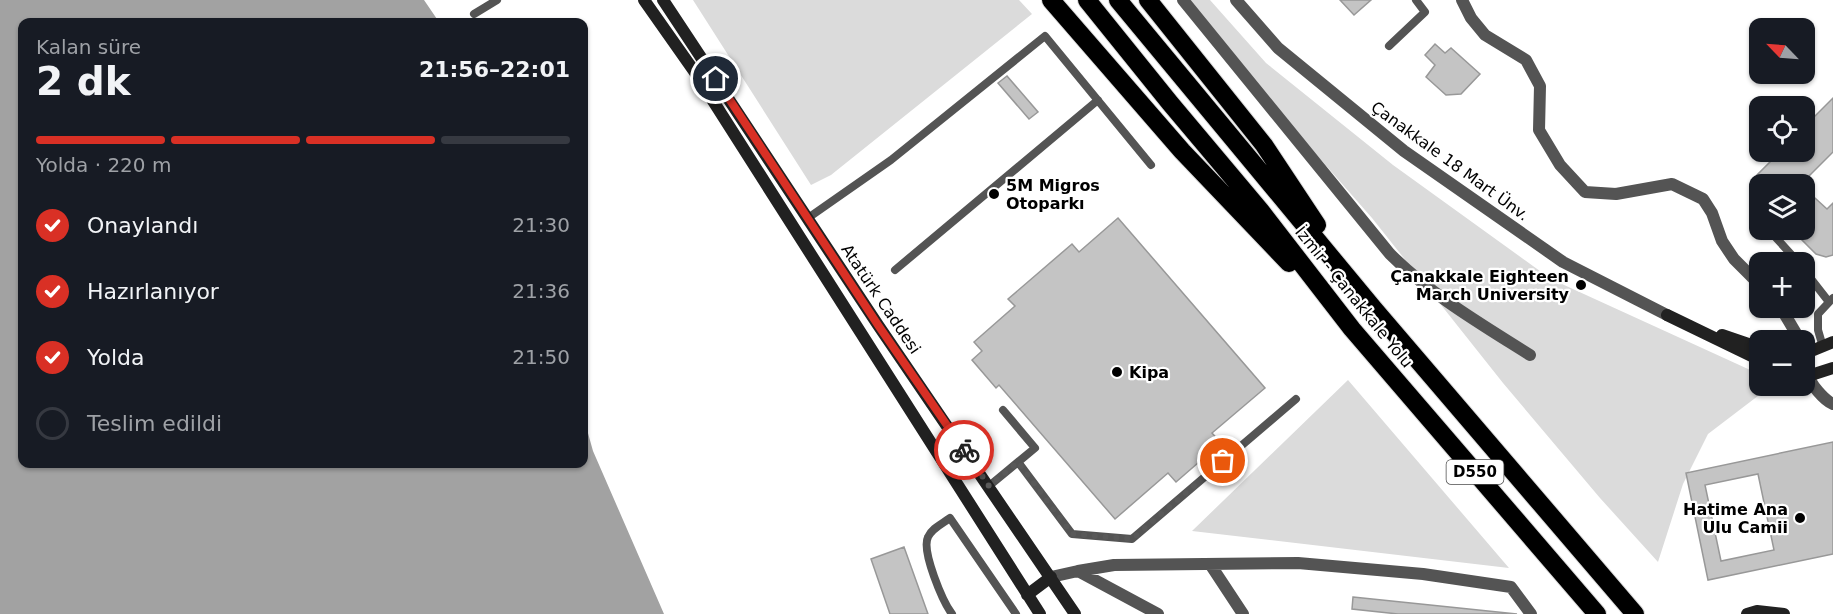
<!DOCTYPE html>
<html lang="tr">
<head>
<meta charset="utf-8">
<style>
	body { margin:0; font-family:"DejaVu Sans",sans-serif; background:#242831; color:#f1f3f6; height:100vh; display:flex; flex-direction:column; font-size:22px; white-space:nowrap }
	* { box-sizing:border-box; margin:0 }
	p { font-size:20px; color:#9ea1a6 }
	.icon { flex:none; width:33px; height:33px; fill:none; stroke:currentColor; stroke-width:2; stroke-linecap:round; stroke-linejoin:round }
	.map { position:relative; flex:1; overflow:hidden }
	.sheet { position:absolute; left:18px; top:18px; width:570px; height:450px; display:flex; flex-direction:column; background:#171b24; border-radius:12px; box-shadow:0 2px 4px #0004 }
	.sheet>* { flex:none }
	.needle { width:39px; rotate:295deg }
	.tools { position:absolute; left:1749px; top:18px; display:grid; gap:12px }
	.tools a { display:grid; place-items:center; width:66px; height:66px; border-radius:12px; background:#171b24; box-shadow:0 2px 4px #0004; font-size:30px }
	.pin { position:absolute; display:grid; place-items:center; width:51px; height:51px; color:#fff; margin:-26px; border:3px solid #fff; border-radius:50%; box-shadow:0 2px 6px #0007 }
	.courier { position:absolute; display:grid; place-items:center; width:60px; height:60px; margin:-30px; border:4px solid #d93025; border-radius:50%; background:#fff; color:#222; box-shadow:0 2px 8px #0007 }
	.head em { font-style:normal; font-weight:700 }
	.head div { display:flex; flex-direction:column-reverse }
	.head { display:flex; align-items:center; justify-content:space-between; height:102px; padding:0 18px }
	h1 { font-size:39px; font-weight:700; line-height:45px }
	.bar { display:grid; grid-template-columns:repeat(4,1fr); gap:9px 6px; align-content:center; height:72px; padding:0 18px }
	.bar i { height:8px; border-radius:4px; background:#363941 }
	.bar .on { background:#d93025 }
	.bar p { grid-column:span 4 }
	ol { padding:0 18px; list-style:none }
	li { display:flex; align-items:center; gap:18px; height:66px }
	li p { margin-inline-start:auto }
	li .icon { padding:6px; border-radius:50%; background:#d93025; color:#fff; stroke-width:4 }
	li:last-child { color:#9ea1a6 }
	li i { width:33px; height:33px; border:3px solid #363941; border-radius:50% }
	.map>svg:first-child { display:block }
</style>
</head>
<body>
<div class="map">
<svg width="1833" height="614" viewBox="0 0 1833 614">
	<rect width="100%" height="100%" fill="#fff"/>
	<path fill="#dbdbdb" d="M 693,0 L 1019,0 L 1032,14 L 831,175 L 811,185 Z
		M 1188,0 L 1210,0 L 1266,63 L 1393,165 L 1551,279 L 1759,374 L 1760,386 L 1771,386 L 1708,434 L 1683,484 L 1658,562 L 1600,498 L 1503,383 L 1372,218 L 1243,71 Z
		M 1348,380 L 1509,568 L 1192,531 Z"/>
	<path fill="#a2a2a2" d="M 0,0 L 424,0 L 439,22 L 22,22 L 22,464 L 584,464 L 584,419 L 593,451 L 664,614 L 0,614 Z"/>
	<path fill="#c4c4c4" stroke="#989898" stroke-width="1.5" fill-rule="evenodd" d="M 1340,0 L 1371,0 L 1354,15 Z
		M 1435,44 L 1445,53 L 1451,48 L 1480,74 L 1461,94 L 1446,95 L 1426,77 L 1435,65 L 1425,55 Z
		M 1007,76 L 1038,112 L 1029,119 L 998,83 Z
		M 1833,98 L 1833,152 L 1801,184 L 1760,184 L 1760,198 L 1754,186 L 1757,175 L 1780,152 L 1804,152 L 1804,127 Z
		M 1804,188 L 1827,209 L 1833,203 L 1833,255 L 1826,257 L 1816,254 L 1792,230 L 1804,230 Z
		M 1118,218 L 1265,388 L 1212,433 L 1221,443 L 1176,482 L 1168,473 L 1115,519 L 999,385 L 996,388 L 972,360 L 982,351 L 974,342 L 1015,306 L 1008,299 L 1072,244 L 1079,252 Z
		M 1833,442 L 1833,554 L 1708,580 L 1686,473 ZM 1758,474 L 1774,550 L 1721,561 L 1705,485 Z
		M 904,547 L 928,614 L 890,614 L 871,559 Z
		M 1353,597 L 1517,614 L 1398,614 L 1352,609 Z"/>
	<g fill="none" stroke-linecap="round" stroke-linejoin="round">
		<defs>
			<path id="highway" d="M 1051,0 L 1182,151 L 1289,263
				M 1087,0 L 1170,103 L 1260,210 L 1352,329 L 1597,614
				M 1118,0 L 1374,309 L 1635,614
				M 1148,0 L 1264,145 L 1317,225"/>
		</defs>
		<use href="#highway" stroke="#dbdbdb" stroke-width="20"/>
		<path stroke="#545454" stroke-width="8" d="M 474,14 L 497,0
			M 1389,46 L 1425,12 L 1416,0
			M 1755,213 L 1760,218
			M 808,218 L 891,160 L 1045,36 L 1151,165
			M 1769,230 L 1798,262
			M 895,270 L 1098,100
			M 1804,270 L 1829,302
			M 1823,347 L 1818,330 L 1818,314 L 1833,298
			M 1018,462 L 1072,534 L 1132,539 L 1296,399
			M 989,486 L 1035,448 L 1003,410
			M 952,614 C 943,602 921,551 928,537 C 932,528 942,524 950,518 L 1016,614"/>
		<path stroke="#545454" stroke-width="12" d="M 1183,0 L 1390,254 C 1431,295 1481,324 1530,355
			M 1236,0 L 1278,48 L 1404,151 L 1563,262 L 1667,315
			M 1462,0 L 1471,18 L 1485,35 L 1526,60 L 1540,86 L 1539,130 L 1560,165 L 1585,192 L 1616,194 L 1672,184 L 1703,199 L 1712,213 L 1722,241 L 1734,259 L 1760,285
			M 1781,308 L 1800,340
			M 1804,349 C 1809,357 1806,365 1808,374 C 1810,384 1824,400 1833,404
			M 1210,564 L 1243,614
			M 1078,571 L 1114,565 L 1298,563 L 1423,574 L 1511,587 L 1531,614
			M 1051,577 L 1078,571 L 1158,614"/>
		<path stroke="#212121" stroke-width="12" d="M 644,0 L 694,71 L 1040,614
			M 663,0 L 878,325 L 1075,614
			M 1667,315 L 1760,360
			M 1722,335 L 1760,348
			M 1804,354 L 1833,342
			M 1804,375 L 1808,376 L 1833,368
			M 1027,595 L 1051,577
			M 1747,614 L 1757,611 L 1784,614"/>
		<use href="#highway" stroke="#000" stroke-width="18"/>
	</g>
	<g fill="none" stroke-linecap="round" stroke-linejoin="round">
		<path stroke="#595959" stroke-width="6" stroke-dasharray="0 10.8" d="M 964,450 L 989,486 L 1018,462 L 1072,534 L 1132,539 L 1223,461"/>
		<path stroke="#d93025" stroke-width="8" d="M 716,79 L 878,325 L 964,450"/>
	</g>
	<g fill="#000" stroke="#fff" stroke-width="2">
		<circle cx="994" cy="194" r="6"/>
		<circle cx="1581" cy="285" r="6"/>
		<circle cx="1117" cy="372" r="6"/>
		<circle cx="1800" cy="518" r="6"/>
	</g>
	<g text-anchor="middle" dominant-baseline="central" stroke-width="4.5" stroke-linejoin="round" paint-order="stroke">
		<rect fill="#fff" stroke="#4c4c4c" stroke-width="1.5" x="1446.5" y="460" width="57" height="24" rx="4.5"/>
		<g font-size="15" font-weight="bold" fill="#000">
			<text x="1475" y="472">D550</text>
		</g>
		<g font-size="16" fill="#000" stroke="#fff">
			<text transform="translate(1450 161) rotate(36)">Çanakkale 18 Mart Ünv.</text>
			<text transform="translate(1354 297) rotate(51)">İzmir - Çanakkale Yolu</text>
			<text transform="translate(881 299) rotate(56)">Atatürk Caddesi</text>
		</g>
		<g font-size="16" font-weight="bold" fill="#000" stroke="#fff" text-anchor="start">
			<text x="1006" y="185">5M Migros<tspan x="1006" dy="18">Otoparkı</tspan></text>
			<text x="1569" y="276" text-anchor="end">Çanakkale Eighteen<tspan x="1569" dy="18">March University</tspan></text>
			<text x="1129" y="372">Kipa</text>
			<text x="1788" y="509" text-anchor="end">Hatime Ana<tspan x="1788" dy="18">Ulu Camii</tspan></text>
		</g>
	</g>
</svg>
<div class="tools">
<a><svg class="needle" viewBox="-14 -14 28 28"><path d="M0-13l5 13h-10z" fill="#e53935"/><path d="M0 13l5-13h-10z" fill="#9ea1a6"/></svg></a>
<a><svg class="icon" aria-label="locate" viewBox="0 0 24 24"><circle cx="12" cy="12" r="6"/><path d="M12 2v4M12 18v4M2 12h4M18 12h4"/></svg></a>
<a><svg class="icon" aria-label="layers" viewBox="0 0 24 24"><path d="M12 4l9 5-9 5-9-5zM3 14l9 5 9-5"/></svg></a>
<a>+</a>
<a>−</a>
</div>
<div class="pin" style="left:1223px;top:461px;background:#ea580c"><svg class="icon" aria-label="bag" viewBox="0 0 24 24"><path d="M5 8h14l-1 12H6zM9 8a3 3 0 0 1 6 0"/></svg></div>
<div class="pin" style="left:716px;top:79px;background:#1f2937"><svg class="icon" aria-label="home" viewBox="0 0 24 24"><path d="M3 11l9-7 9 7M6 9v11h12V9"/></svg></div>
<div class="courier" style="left:964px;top:450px"><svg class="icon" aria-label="bike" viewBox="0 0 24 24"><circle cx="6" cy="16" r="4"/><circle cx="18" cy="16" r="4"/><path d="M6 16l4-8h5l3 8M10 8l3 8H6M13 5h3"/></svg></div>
<section class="sheet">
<div class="head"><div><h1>2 dk</h1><p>Kalan süre</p></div><em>21:56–22:01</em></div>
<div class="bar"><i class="on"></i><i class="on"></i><i class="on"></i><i></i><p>Yolda · 220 m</p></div>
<ol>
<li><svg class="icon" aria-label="check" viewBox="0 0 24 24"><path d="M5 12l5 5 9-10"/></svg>Onaylandı<p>21:30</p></li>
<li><svg class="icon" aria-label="check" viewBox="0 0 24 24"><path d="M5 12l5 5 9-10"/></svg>Hazırlanıyor<p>21:36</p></li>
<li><svg class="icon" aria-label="check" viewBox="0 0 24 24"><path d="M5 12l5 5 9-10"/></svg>Yolda<p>21:50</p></li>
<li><i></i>Teslim edildi</li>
</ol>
</section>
</div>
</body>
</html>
